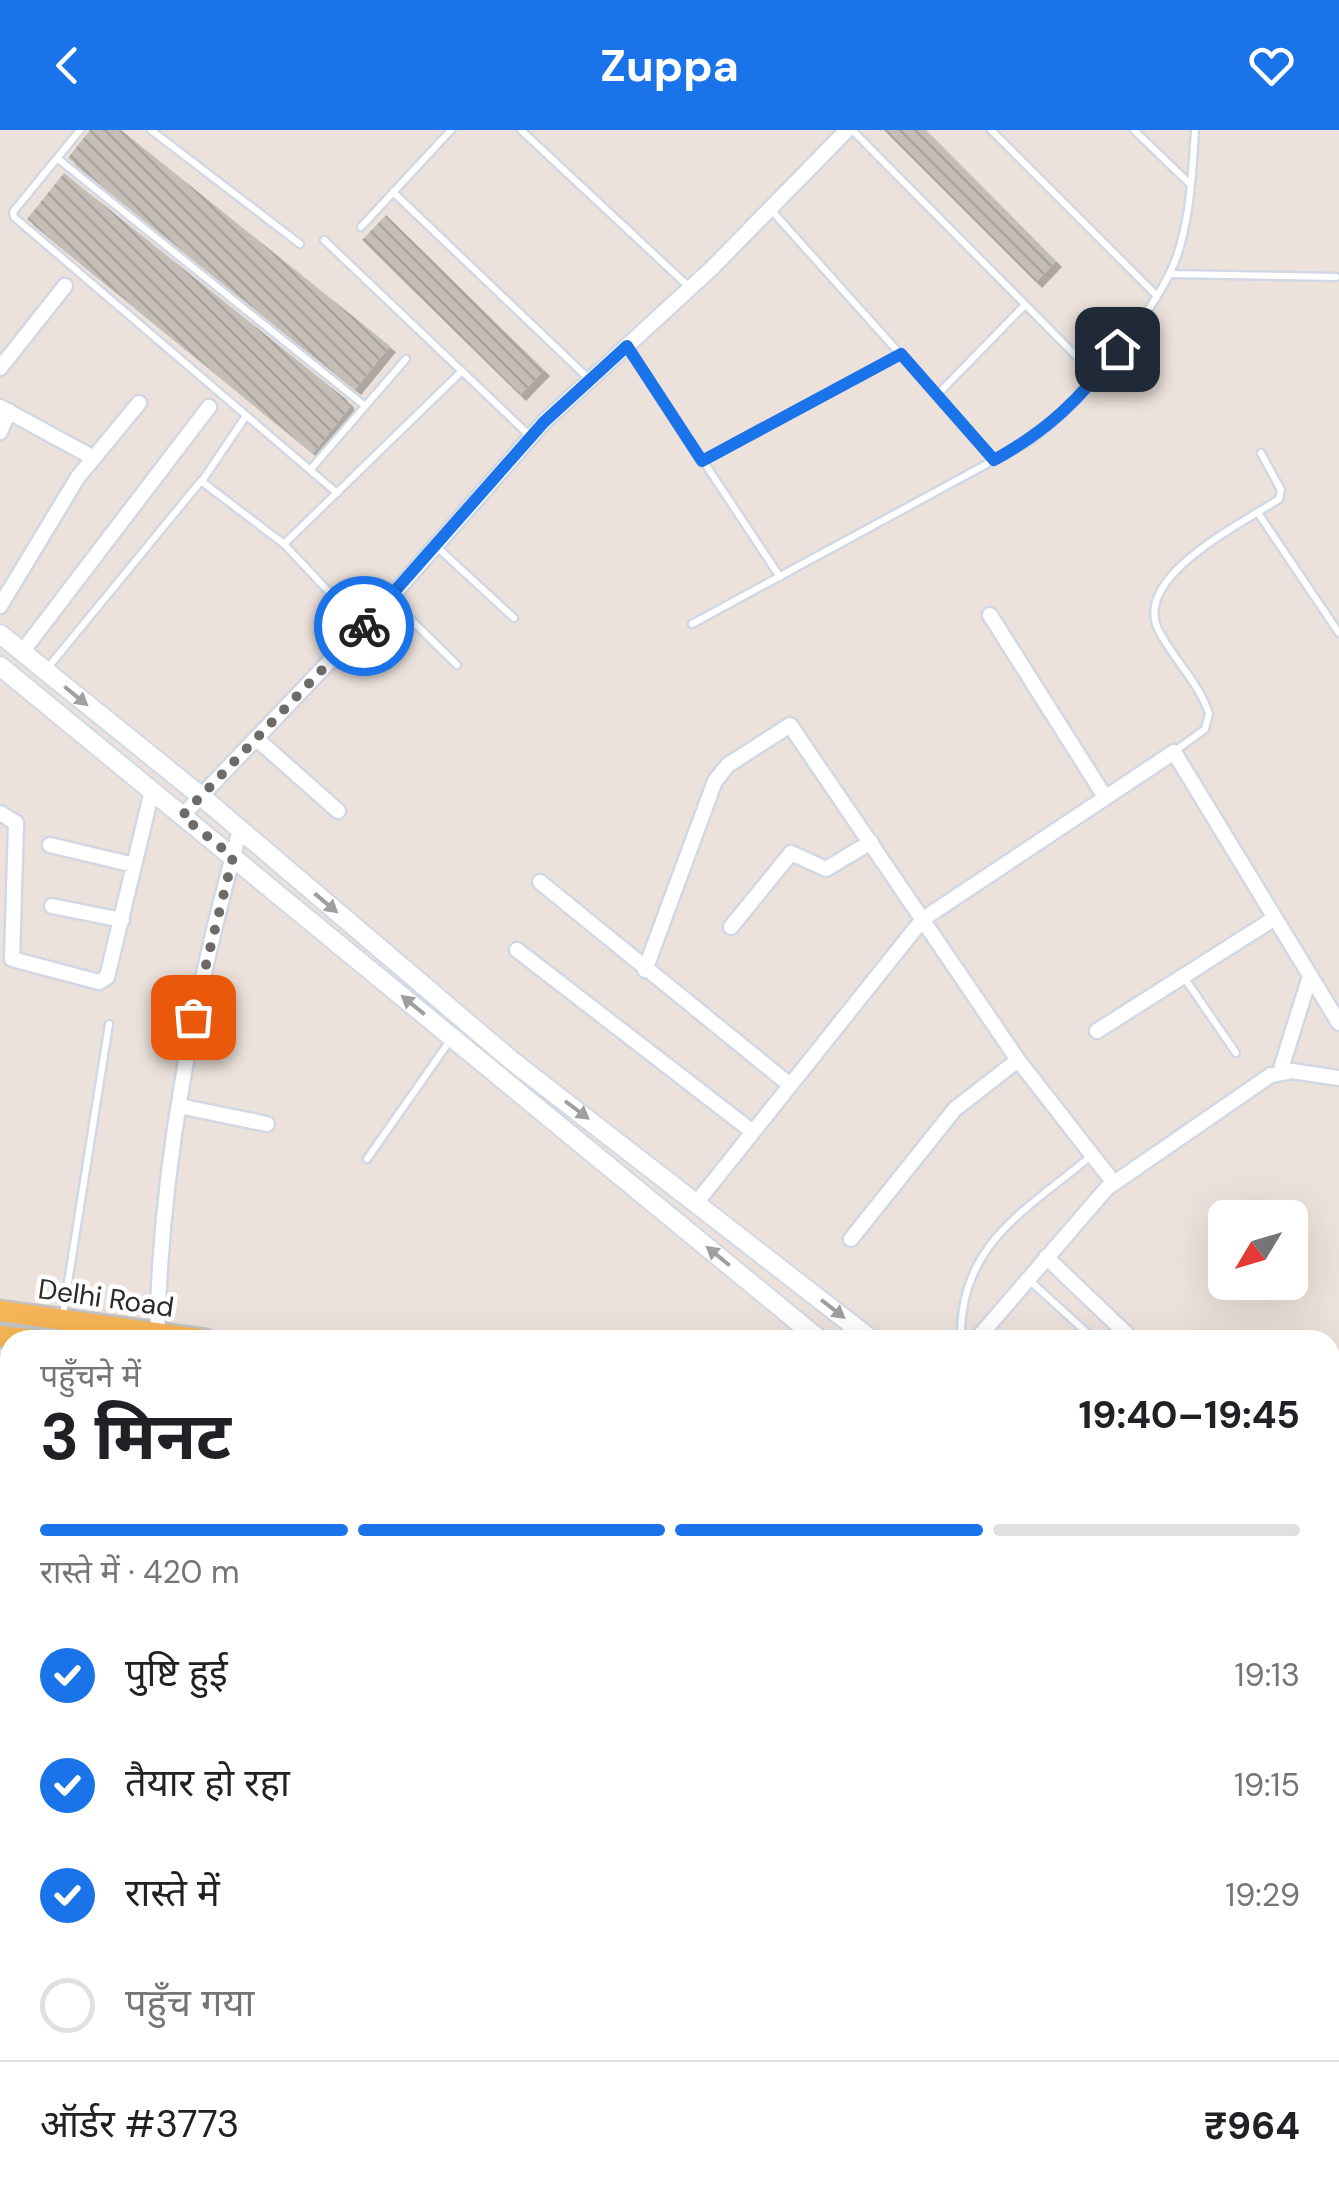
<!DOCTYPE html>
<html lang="hi">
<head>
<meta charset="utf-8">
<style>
	body { margin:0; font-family:"DM Sans","Noto Sans Devanagari",sans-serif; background:#f6f6f6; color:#202124; height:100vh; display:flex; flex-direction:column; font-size:38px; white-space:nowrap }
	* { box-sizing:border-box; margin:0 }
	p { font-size:32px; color:#757577 }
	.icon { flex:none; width:55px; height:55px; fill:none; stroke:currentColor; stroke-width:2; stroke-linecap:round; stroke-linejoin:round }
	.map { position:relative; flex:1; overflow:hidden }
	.details { position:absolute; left:0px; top:1200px; width:1340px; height:880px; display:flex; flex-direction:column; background:#fff; border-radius:30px 30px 0 0; box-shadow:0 10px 40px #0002 }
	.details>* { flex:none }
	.needle { width:65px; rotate:232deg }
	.controls { position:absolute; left:1208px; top:1070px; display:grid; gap:20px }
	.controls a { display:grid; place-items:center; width:100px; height:100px; border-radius:15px; background:#fff; box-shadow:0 10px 40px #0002; font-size:50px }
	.pin { position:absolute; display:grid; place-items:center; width:85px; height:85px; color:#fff; margin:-42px; border-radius:20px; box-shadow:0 5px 15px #0006 }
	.courier { position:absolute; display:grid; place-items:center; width:100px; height:100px; margin:-50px; border:8px solid #1a73e8; border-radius:50%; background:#fff; color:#222; box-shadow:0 2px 12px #0007 }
	.summary em { font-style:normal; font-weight:700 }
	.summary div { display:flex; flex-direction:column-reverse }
	.summary { display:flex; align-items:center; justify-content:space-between; height:170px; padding:0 40px }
	h1 { font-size:65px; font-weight:700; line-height:75px }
	.bar { display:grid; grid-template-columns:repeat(4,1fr); gap:15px 10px; align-content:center; height:120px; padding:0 40px }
	.bar i { height:12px; border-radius:8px; background:#e0e0e0 }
	.bar .active { background:#1a73e8 }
	.bar p { grid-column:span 4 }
	.line { display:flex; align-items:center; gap:25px; padding:0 40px; border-top:2px solid #e0e0e0 }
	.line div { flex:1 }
	ol { padding:0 40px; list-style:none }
	li { display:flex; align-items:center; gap:30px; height:110px }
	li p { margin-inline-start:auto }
	li .icon { padding:10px; border-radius:50%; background:#1a73e8; color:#fff; stroke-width:4 }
	li:last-child { color:#757577 }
	li i { width:55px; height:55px; border:5px solid #e0e0e0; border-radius:50% }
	header { display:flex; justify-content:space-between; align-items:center; height:130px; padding:0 40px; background:#1a73e8; color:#fff; font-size:45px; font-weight:700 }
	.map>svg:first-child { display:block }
</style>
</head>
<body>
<header><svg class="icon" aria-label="back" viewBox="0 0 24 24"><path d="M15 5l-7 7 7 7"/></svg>Zuppa<svg class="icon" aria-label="heart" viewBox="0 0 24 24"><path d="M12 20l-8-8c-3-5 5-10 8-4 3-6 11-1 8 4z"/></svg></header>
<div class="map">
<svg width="1339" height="2080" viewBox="0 0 1339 2080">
	<defs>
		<pattern id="building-back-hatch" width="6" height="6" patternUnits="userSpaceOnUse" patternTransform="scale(2.5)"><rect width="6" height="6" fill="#c4beb7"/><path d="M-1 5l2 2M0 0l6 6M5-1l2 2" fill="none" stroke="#a9a39e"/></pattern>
		<filter id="shadow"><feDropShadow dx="6" dy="6" stdDeviation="0" flood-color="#0004"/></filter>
	</defs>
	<rect width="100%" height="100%" fill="#ede2db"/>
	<path fill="url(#building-back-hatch)" filter="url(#shadow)" d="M 90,0 L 121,0 L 390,216 L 355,259 L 68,28 Z
		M 884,0 L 926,0 L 1056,131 L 1036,152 Z
		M 64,43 L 347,270 L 350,277 L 313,323 L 27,89 Z
		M 386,85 L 544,240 L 520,265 L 362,110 Z"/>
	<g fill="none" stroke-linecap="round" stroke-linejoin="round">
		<defs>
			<path id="service" d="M 80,0 L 13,82 L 14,87 L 337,363
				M 151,0 L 300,114
				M 521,0 L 688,156
				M 852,0 L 1097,247
				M 991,0 L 1155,164
				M 1134,0 L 1190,54
				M 57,28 L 365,276
				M 393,62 L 588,248
				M 772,81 L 995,330
				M 361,97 L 451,0
				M 324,110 L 530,306
				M 1169,144 L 1336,147
				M 629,219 L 780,447
				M 937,265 L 1025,175
				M 703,331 L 901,224
				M 310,340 L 406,229
				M 202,351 L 246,286
				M 1258,383 L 1339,503
				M 284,414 L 462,241
				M 438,418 L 514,488
				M 390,469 L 457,535
				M 692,494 L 1031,310 C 1081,273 1140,200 1169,145 C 1190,103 1192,45 1195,0
				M 46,540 L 201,351 L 284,414 L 362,497
				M 1175,621 L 1205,599 L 1209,584 C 1199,552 1172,528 1158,499 C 1133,446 1243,393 1279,369 L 1281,360 L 1261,323
				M 1183,846 L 1236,923
				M 367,1029 L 449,912
				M 1029,1150 L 1095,1210
				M 63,1184 L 109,894
				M 961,1210 C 959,1113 1026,1081 1092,1025"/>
			<path id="minor" d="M 0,238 L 65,156
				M 0,277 L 92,327
				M 0,302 L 9,281
				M 0,476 L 78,347 L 139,273
				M 990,485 L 1105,667
				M 22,522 L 209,277
				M 259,611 L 338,681
				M 0,683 L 16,693 L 12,829 L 99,852 L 107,847 L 152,661
				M 182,686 L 390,468 L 544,292 L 712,138 L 847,0
				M 50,715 L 134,735
				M 540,752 L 790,955
				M 52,776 L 122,790
				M 731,797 L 791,723 L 826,739 L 871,712
				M 517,820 L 753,1002
				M 645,840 L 715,651 L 728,635 L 790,595 L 1018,930 L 1114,1053
				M 1097,901 L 1275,788
				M 1280,942 L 1310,846
				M 179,976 L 267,994
				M 697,1072 L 923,789 L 1174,622 L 1339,893
				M 851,1109 L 955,979 L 1018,930
				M 1046,1127 L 1133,1210
				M 157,1209 C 160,1036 194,866 240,700
				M 976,1210 L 1107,1058 L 1271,945 L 1292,941 L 1339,948
				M 1330,1394 L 1339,1402
				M 0,1534 L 10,1533
				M 1330,1608 L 1339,1598
				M 0,1731 L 10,1731
				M 1330,1733 L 1339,1722
				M 0,1828 L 10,1830
				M 1330,1905 L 1339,1908
				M 0,1919 L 10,1921
				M 0,1975 L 10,1977
				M 1330,2021 L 1339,2024
				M 43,2070 L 44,2080
				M 105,2070 L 106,2080
				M 683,2070 L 726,2080
				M 233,2080 L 236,2070
				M 309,2080 L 311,2070
				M 349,2080 L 351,2070
				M 403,2080 L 405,2070
				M 441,2080 L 444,2070
				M 606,2080 L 608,2070
				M 892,2080 L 894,2070
				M 1015,2080 L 1017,2070
				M 1124,2080 L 1143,2080
				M 1228,2080 L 1230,2070"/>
			<path id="tertiary" d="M 0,504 L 202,667 L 511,930 L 872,1210
				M 0,536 L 820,1210"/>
			<path id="primary" d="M 0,1181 L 205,1210
				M 0,1206 L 35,1210
				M 1330,1622 L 1339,1630
				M 1330,1647 L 1339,1655"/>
		</defs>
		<use href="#service" stroke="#d1d8e4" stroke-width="11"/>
		<use href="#minor" stroke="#d1d8e4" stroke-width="19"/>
		<use href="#tertiary" stroke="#d1d8e4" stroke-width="22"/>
		<use href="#primary" stroke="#c3c3c3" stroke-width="25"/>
		<use href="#service" stroke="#fff" stroke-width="6"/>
		<use href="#minor" stroke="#fff" stroke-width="14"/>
		<use href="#tertiary" stroke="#fff" stroke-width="18"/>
		<use href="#primary" stroke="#f6b557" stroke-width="20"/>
	</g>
	<defs><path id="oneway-solid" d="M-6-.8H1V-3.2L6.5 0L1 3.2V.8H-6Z" transform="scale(2.5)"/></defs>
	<g fill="#9f9f9f">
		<use href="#oneway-solid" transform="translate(76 566) rotate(39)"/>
		<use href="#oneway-solid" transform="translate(326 773) rotate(40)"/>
		<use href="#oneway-solid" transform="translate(413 875) rotate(-141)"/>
		<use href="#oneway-solid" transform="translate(577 980) rotate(37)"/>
		<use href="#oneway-solid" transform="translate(718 1126) rotate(-141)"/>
		<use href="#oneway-solid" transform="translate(833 1179) rotate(38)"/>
	</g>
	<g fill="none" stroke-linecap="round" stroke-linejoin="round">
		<path stroke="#6e6a68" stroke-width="10" stroke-dasharray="0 18" d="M 193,887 L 233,727 L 182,686 L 364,496"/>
		<path stroke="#1a73e8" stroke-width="12" d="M 364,496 L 544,292 L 627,216 L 702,331 L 901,224 L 994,330 C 1047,301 1082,268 1117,219"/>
	</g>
	<g text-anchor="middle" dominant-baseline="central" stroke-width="9" stroke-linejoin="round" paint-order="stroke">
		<g font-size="28" fill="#2a2a2a" stroke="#fff">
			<text transform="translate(106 1168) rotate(8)">Delhi Road</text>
		</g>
	</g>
</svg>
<div class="controls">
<a><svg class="needle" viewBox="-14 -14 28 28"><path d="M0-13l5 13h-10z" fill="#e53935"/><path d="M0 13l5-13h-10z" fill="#757577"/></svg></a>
</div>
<div class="pin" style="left:193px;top:887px;background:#ea580c"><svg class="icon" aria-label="bag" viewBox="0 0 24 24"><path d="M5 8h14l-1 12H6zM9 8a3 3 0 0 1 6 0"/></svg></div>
<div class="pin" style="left:1117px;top:219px;background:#1f2937"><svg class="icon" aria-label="home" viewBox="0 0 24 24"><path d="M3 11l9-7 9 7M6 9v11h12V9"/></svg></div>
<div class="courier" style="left:364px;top:496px"><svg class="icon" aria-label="bike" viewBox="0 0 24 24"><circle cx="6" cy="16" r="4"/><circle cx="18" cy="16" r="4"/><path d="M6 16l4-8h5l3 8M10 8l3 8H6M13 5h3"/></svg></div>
<section class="details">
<div class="summary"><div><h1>3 मिनट</h1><p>पहुँचने में</p></div><em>19:40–19:45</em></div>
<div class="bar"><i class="active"></i><i class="active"></i><i class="active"></i><i></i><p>रास्ते में · 420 m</p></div>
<ol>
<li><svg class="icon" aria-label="check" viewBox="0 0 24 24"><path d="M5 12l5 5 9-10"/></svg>पुष्टि हुई<p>19:13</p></li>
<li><svg class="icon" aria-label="check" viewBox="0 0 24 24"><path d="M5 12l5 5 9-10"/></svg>तैयार हो रहा<p>19:15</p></li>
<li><svg class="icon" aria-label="check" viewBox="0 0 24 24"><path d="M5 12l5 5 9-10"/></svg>रास्ते में<p>19:29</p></li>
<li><i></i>पहुँच गया</li>
</ol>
<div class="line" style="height:130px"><div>ऑर्डर #3773</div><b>₹964</b></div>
</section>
</div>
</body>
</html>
